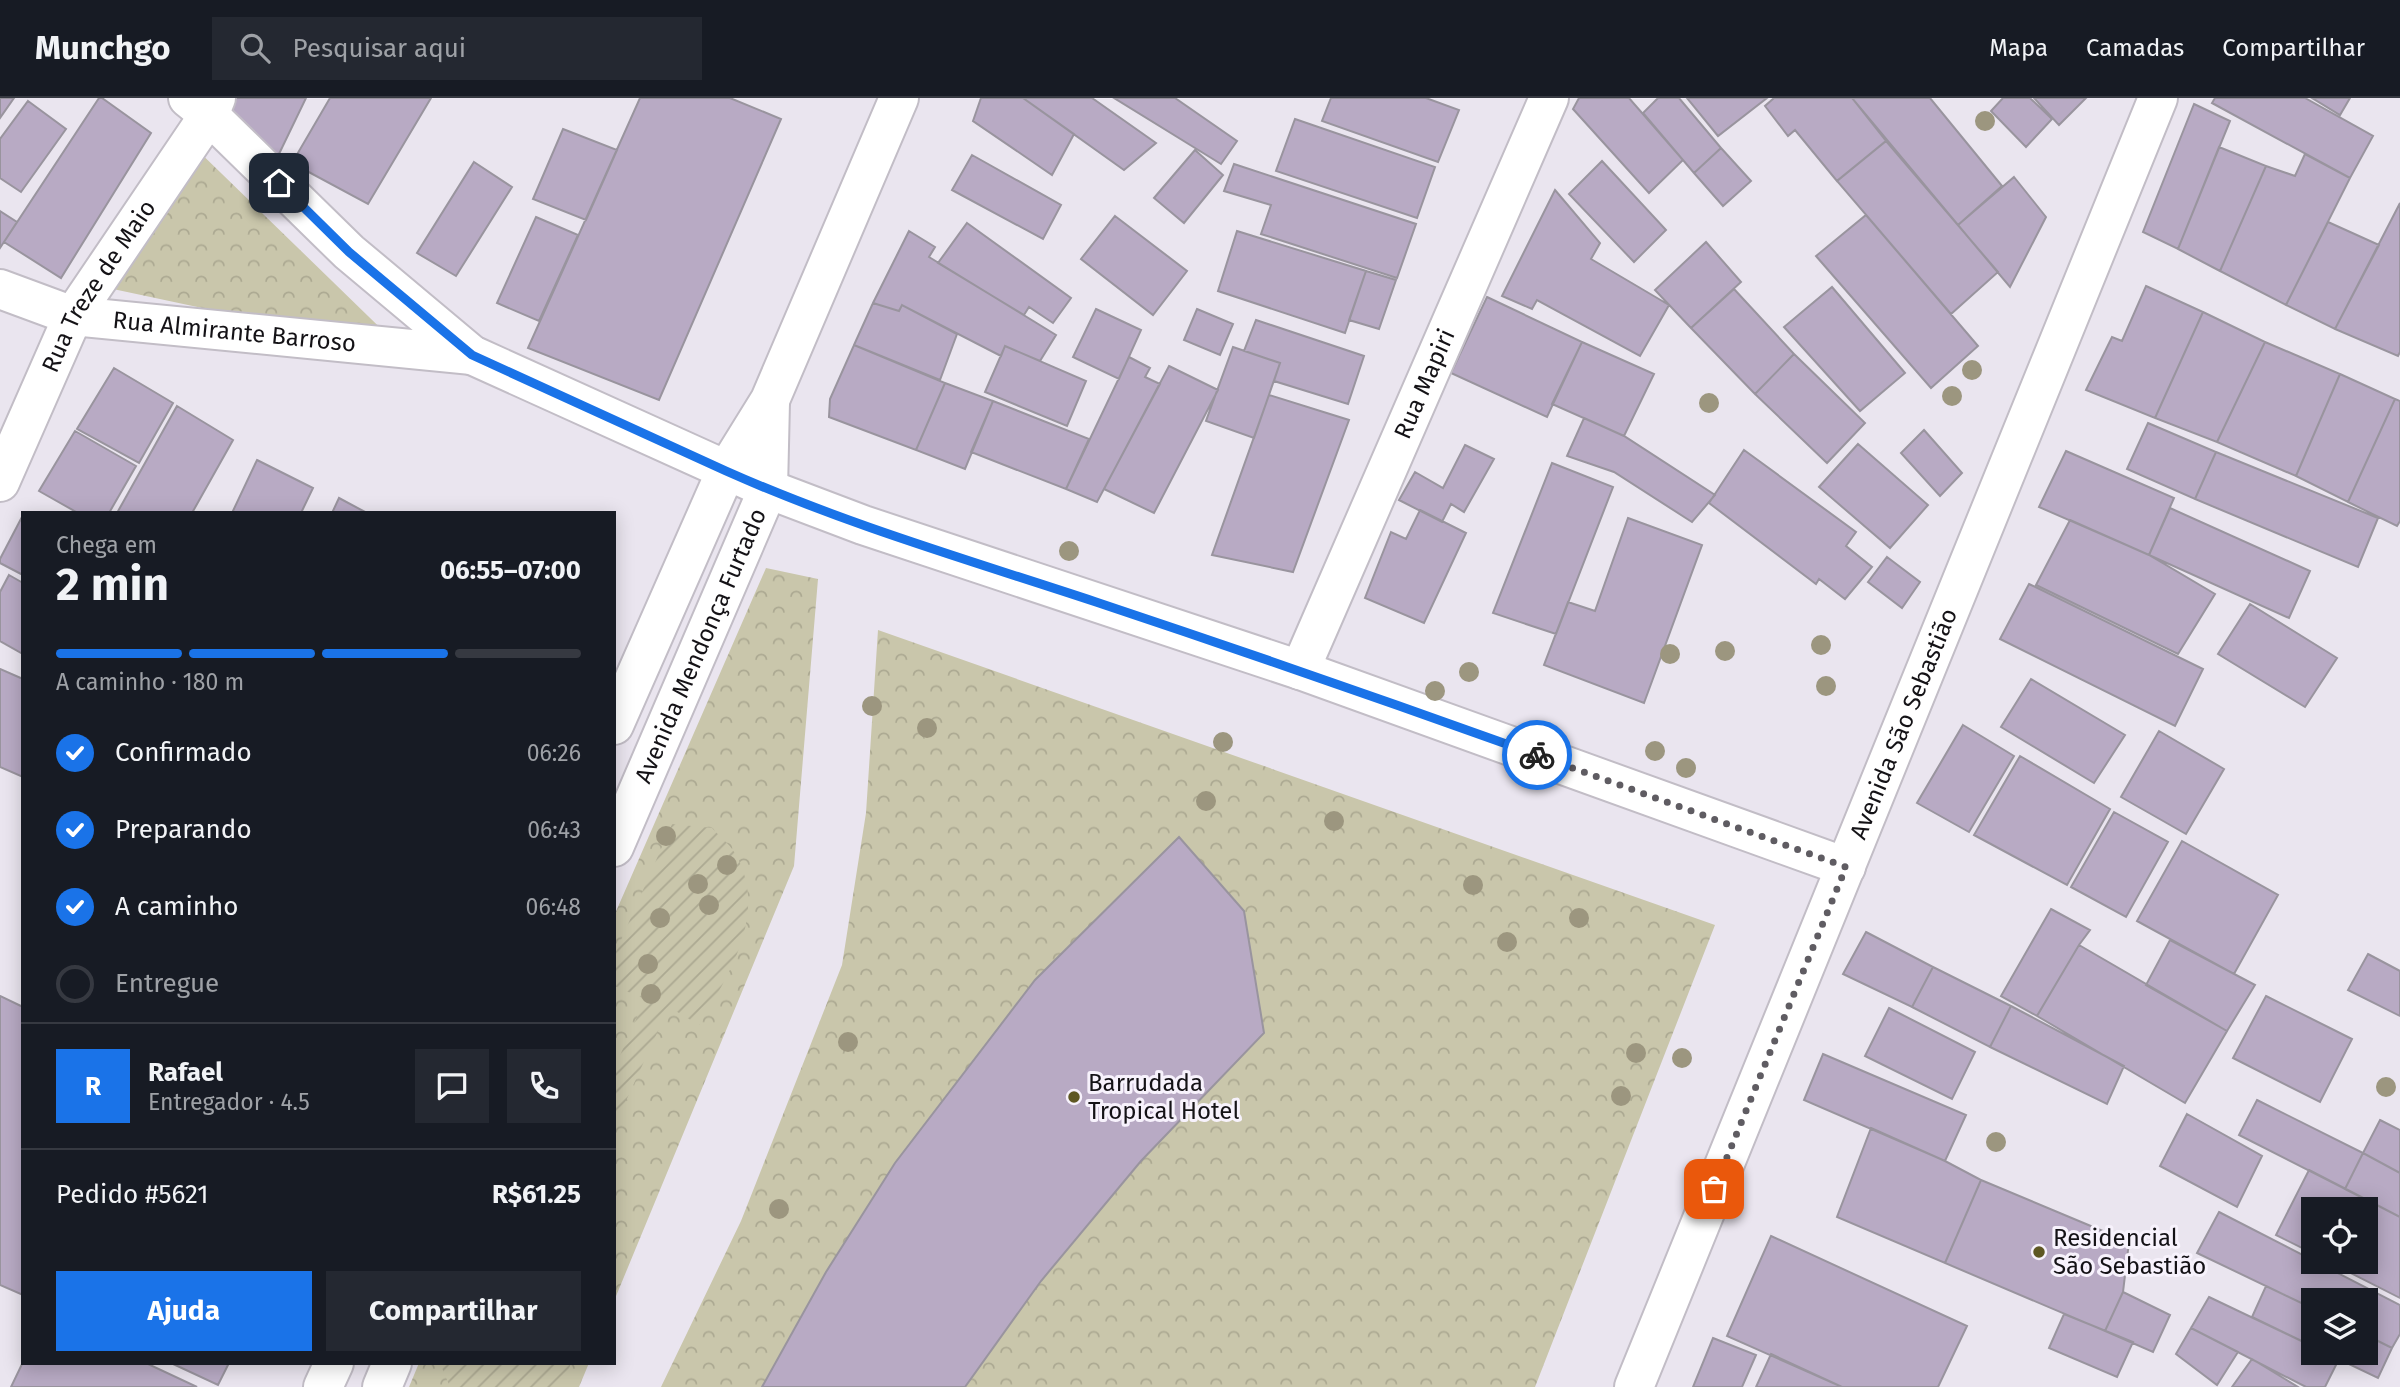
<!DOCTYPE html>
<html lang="pt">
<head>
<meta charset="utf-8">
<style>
	body { margin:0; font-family:"Fira Sans",sans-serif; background:#242831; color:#f1f3f6; height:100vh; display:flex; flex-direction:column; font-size:26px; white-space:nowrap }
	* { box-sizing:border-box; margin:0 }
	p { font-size:23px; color:#9ea1a6 }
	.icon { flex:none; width:38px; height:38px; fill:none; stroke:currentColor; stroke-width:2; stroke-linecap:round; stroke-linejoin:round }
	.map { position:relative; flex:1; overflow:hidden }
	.details { position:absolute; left:21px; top:413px; width:595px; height:854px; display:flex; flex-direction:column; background:#171b24; border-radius:0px; box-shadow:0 4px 18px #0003 }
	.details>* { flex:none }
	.tools { position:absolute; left:2301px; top:1099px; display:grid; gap:14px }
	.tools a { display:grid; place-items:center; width:77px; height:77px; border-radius:0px; background:#171b24; box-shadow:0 4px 18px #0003; font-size:35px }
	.pin { position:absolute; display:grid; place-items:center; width:60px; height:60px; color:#fff; margin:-30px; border-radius:14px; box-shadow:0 4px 10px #0006 }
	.courier { position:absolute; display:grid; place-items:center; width:70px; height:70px; margin:-35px; border:5px solid #1a73e8; border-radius:50%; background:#fff; color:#222; box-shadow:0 2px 9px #0007 }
	.overview em { font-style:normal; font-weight:700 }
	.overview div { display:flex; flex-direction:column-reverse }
	.overview { display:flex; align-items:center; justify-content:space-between; height:119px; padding:0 35px }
	h1 { font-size:46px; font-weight:700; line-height:52px }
	.bar { display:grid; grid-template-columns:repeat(4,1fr); gap:10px 7px; align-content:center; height:84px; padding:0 35px }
	.bar i { height:9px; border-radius:5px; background:#363941 }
	.bar .on { background:#1a73e8 }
	.bar p { grid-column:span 4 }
	.line { display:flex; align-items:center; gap:18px; padding:0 35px; border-top:2px solid #363941 }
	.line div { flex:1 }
	.round { display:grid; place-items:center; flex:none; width:74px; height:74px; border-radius:0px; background:#242831 }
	ol { padding:0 35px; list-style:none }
	li { display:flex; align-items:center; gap:21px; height:77px }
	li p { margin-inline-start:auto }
	li .icon { padding:7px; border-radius:50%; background:#1a73e8; color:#fff; stroke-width:4 }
	li:last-child { color:#9ea1a6 }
	li i { width:38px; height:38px; border:4px solid #363941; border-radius:50% }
	.cta { display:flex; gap:14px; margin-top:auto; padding:14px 35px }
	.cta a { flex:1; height:80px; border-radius:0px; background:#1a73e8; color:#fff; font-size:28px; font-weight:700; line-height:80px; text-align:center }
	.cta a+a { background:#242831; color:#f1f3f6 }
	header { display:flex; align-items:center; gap:42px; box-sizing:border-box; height:98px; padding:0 35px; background:#171b24; border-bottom:2px solid #363941 }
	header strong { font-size:33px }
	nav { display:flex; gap:38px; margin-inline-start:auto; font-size:24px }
	.search { width:490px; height:63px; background:#242831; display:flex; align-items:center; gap:18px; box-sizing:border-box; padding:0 24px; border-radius:0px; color:#9ea1a6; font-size:26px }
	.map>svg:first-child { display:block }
</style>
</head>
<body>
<header>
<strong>Munchgo</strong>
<div class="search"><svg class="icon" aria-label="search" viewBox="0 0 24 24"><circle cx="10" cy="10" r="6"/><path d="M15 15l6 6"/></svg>Pesquisar aqui</div>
<nav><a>Mapa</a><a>Camadas</a><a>Compartilhar</a></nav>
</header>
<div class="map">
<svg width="2400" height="1289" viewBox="0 0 2400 1289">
	<defs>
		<pattern id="forest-crowns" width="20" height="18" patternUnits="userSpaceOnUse" patternTransform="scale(1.75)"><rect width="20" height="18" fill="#c9c6ab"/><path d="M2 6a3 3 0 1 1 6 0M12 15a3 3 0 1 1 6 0" fill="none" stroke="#aca992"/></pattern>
		<pattern id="garden-furrows" width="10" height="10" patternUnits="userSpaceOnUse" patternTransform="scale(1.75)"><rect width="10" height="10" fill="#c9c6ab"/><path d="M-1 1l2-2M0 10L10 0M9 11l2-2" fill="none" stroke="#aca992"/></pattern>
	</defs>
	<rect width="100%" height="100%" fill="#eae5ef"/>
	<path fill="url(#forest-crowns)" d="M 187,42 L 404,253 L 113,191 Z
		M 766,470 L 818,481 L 794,768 L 614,1203 L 614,818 Z
		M 878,532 L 1715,827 L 1535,1289 L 661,1289 L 741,1123 L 842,867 L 866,715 Z
		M 419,1265 L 589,1265 L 579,1289 L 409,1289 Z"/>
	<path fill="url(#garden-furrows)" d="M 672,726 L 712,730 C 720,739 732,748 737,759 C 768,817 728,878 699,927 L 669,909 L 614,1029 L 614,971 L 645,901 L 614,888 L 614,858 Z
		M 444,1265 L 571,1265 L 563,1289 L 450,1289 L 442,1270 Z"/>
	<path fill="#b8aac4" stroke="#99949e" stroke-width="2" d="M 0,0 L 14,0 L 0,20 Z
		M 99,0 L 102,0 L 151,35 L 61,180 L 4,144 Z
		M 228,0 L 306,0 L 278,58 L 224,7 Z
		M 330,0 L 431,0 L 368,106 L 292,65 Z
		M 640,0 L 730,0 L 781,21 L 659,302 L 528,250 Z
		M 981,0 L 1023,0 L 1074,36 L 1052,77 L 973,23 Z
		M 1023,0 L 1092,0 L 1156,45 L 1124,72 Z
		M 1114,0 L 1175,0 L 1237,43 L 1221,66 Z
		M 1331,0 L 1426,0 L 1459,12 L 1438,64 L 1322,23 Z
		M 1579,0 L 1629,0 L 1683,62 L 1649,95 L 1573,11 Z
		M 1658,0 L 1679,0 L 1721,50 L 1694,75 L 1643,15 Z
		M 1687,0 L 1767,0 L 1718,38 Z
		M 1774,0 L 1852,0 L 1886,43 L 1837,83 L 1795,32 L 1788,38 L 1765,8 Z
		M 1852,0 L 1930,0 L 2002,88 L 1958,127 Z
		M 2003,0 L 2030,0 L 2052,21 L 2026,49 L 1991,13 Z
		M 2034,0 L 2086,0 L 2059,27 Z
		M 2215,0 L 2305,0 L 2373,38 L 2350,80 L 2212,5 Z
		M 2312,0 L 2350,0 L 2340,17 Z
		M 28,3 L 66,31 L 21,94 L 0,80 L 0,41 Z
		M 2194,6 L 2230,23 L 2178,151 L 2143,134 Z
		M 1295,21 L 1435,69 L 1417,120 L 1276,73 Z
		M 563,31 L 617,52 L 586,122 L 533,101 Z
		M 1886,43 L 1998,174 L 1951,216 L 1837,83 Z
		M 2219,49 L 2266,68 L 2220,173 L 2178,151 Z
		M 1721,50 L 1751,83 L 1723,108 L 1694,75 Z
		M 1195,52 L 1223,77 L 1184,125 L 1154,100 Z
		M 2305,56 L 2350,80 L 2286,207 L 2220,173 L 2266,68 L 2295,78 Z
		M 972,57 L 1061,107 L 1043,141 L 952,92 Z
		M 1602,63 L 1666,132 L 1634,164 L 1569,96 Z
		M 474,64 L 512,89 L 456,178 L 417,155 Z
		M 1234,66 L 1416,126 L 1397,180 L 1261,136 L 1271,107 L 1224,93 Z
		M 2014,79 L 2046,119 L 2010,189 L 1958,127 Z
		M 1555,92 L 1600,145 L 1591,161 L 1669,207 L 1640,258 L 1537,202 L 1532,211 L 1502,198 Z
		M 2400,105 L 2400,254 L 2398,258 L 2335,231 Z
		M 0,113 L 17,124 L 0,150 Z
		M 1866,117 L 1978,248 L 1931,290 L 1816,158 Z
		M 1115,118 L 1187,173 L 1153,217 L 1081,161 Z
		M 536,119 L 578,137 L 539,223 L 497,205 Z
		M 2328,124 L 2379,147 L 2335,231 L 2286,207 Z
		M 967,125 L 1071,200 L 1053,225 L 1029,209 L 1024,217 L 938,165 Z
		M 909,133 L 935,149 L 929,159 L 1056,237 L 1040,263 L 1005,248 L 1001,258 L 902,207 L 899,213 L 873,205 Z
		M 1237,133 L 1366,173 L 1345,235 L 1218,193 Z
		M 1706,144 L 1741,184 L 1691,230 L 1655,192 Z
		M 1366,173 L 1396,182 L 1379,231 L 1349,222 Z
		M 2146,188 L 2203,214 L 2155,320 L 2086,292 L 2112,239 L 2122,243 Z
		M 1832,189 L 1905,275 L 1860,313 L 1784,229 Z
		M 1734,191 L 1794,256 L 1755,296 L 1691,230 Z
		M 1487,199 L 1582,244 L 1547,319 L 1451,275 Z
		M 873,205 L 899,213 L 902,207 L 957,236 L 940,282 L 854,247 Z
		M 1096,211 L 1141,232 L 1119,281 L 1073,259 Z
		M 1197,211 L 1233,226 L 1220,257 L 1184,242 Z
		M 2203,214 L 2265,244 L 2217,344 L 2155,320 Z
		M 1256,222 L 1364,258 L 1348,306 L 1274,283 L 1280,265 L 1244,253 Z
		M 1582,244 L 1654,276 L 1624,338 L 1552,306 Z
		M 2265,244 L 2340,276 L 2296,378 L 2217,344 Z
		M 854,247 L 945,285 L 916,352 L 829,319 L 830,301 Z
		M 1005,248 L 1086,283 L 1067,328 L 985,294 Z
		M 1233,249 L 1280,265 L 1254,340 L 1206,323 Z
		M 1794,256 L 1865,325 L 1827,365 L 1755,296 Z
		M 1129,259 L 1150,270 L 1145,279 L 1160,286 L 1097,404 L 1066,391 Z
		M 1169,268 L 1218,292 L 1154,415 L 1104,391 Z
		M 114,270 L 173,305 L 139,365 L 77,331 Z
		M 2340,276 L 2395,301 L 2348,404 L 2296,378 Z
		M 945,285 L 993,303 L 965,371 L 916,352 Z
		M 1269,297 L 1349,322 L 1293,474 L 1212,457 Z
		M 2395,301 L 2400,303 L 2400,423 L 2397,428 L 2348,404 Z
		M 993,303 L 1089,341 L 1066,391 L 971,354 Z
		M 177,308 L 233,342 L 192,415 L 117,415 Z
		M 1584,320 L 1624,338 L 1715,397 L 1692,424 L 1614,374 L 1567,358 Z
		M 2148,325 L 2216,354 L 2195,401 L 2127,371 Z
		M 1924,332 L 1962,375 L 1940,398 L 1901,355 Z
		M 75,333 L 136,368 L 109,415 L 78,415 L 39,393 Z
		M 1858,346 L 1928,407 L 1890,450 L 1819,389 Z
		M 1465,347 L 1494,361 L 1464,414 L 1451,406 L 1442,424 L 1399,402 L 1415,374 L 1443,390 Z
		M 1744,352 L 1856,434 L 1846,448 L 1872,469 L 1845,501 L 1819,481 L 1816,486 L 1709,405 Z
		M 2066,353 L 2174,400 L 2149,457 L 2039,409 Z
		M 2216,354 L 2378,420 L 2358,469 L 2195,401 Z
		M 257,362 L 313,390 L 301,415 L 232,415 Z
		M 1552,365 L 1613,389 L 1556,536 L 1493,515 Z
		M 339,400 L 367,415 L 332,415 Z
		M 2170,410 L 2310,473 L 2289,520 L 2149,457 Z
		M 1420,412 L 1466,435 L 1424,525 L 1365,500 L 1391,434 L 1406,441 Z
		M 23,417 L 23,477 L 0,465 L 0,461 Z
		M 1628,420 L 1702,447 L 1644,605 L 1544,567 L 1568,504 L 1595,513 Z
		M 2070,422 L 2149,457 L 2215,496 L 2178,556 L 2036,487 Z
		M 1887,459 L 1920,484 L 1902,510 L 1868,484 Z
		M 9,477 L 23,485 L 23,556 L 0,543 L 0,494 Z
		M 2029,486 L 2203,571 L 2175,628 L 2000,541 Z
		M 2250,506 L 2337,560 L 2305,609 L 2218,556 Z
		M 0,571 L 23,581 L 23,679 L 0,669 Z
		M 2031,581 L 2125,637 L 2094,685 L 2001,629 Z
		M 1963,627 L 2014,658 L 1969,734 L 1917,705 Z
		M 2159,633 L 2224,671 L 2186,736 L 2121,699 Z
		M 2020,658 L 2110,711 L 2067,787 L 1974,737 Z
		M 2114,714 L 2168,744 L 2126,819 L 2071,789 Z
		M 1179,739 L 1244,813 L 1264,935 L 1141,1063 L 1041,1183 L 965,1289 L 762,1289 L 826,1174 L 895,1065 L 1035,882 Z
		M 2182,743 L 2278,797 L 2234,876 L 2137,823 Z
		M 2051,811 L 2090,832 L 2079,847 L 2037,918 L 2001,898 Z
		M 1866,834 L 1933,869 L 1912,909 L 1843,876 Z
		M 2170,842 L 2255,887 L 2227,933 L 2146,887 Z
		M 2079,847 L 2227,933 L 2185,1005 L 2037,918 Z
		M 2368,856 L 2400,873 L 2400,918 L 2348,892 Z
		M 1933,869 L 2011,908 L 1990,949 L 1912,909 Z
		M 0,898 L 23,909 L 23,1197 L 0,1187 Z
		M 2266,898 L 2352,941 L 2320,1004 L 2233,960 Z
		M 2011,908 L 2124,968 L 2107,1006 L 1990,949 Z
		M 1889,910 L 1975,954 L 1952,1001 L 1865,958 Z
		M 1823,956 L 1966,1017 L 1945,1063 L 1804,1002 Z
		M 2257,1002 L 2363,1055 L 2345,1091 L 2239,1037 Z
		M 2187,1016 L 2262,1058 L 2237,1109 L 2160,1068 Z
		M 2380,1022 L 2400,1032 L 2400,1075 L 2363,1055 Z
		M 1871,1030 L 1945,1063 L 1981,1082 L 1945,1165 L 1837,1119 Z
		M 2363,1055 L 2400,1075 L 2400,1119 L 2345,1091 Z
		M 2309,1072 L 2400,1119 L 2400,1200 L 2329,1164 L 2366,1164 L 2366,1111 L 2314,1111 L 2314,1156 L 2276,1137 Z
		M 1981,1082 L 2129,1144 L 2123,1194 L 2105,1233 L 1945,1165 Z
		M 2219,1114 L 2400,1207 L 2400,1236 L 2392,1250 L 2366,1237 L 2366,1202 L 2314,1202 L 2314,1211 L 2197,1155 Z
		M 1771,1138 L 1967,1228 L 1938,1289 L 1842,1289 L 1727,1238 Z
		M 2266,1188 L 2314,1211 L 2314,1249 L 2252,1219 Z
		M 2123,1194 L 2170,1217 L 2153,1254 L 2105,1233 Z
		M 2209,1199 L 2314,1249 L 2314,1255 L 2326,1255 L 2339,1261 L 2325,1289 L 2306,1289 L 2191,1230 Z
		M 2064,1216 L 2133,1244 L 2117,1279 L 2049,1250 Z
		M 2191,1230 L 2238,1254 L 2217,1287 L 2176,1256 Z
		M 2366,1237 L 2392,1250 L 2378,1280 L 2326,1255 L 2366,1255 Z
		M 1713,1240 L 1756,1257 L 1742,1289 L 1693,1289 Z
		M 1771,1256 L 1842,1289 L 1756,1289 Z
		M 2252,1261 L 2298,1289 L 2232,1289 Z
		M 23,1264 L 146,1265 L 197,1289 L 11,1289 Z
		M 171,1265 L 229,1265 L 218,1287 Z"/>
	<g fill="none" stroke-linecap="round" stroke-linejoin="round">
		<defs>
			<g id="street">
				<path d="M 188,0 L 209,17 L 349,154 L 472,257 L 768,391 L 863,427 L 1300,572 L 1846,769"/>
				<path id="s1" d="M 0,191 L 73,218 L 472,257"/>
				<path id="s2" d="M 0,384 L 73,218 L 209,17 L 216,0"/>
				<path id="s3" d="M 1300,572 L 1549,0"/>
				<path id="s4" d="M 1634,1289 L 2158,0"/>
			</g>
			<g id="secondary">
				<path d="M 614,627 L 726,373 L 770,302 L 899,0"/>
				<path id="s5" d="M 614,749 L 768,391 L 770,304"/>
				<path d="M 323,1289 L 334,1265"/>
				<path d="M 382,1289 L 392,1265"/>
			</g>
		</defs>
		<use href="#street" stroke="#c2bdc6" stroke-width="42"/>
		<use href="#secondary" stroke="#c2bdc6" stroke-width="42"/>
		<use href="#street" stroke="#fff" stroke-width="38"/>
		<use href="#secondary" stroke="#fff" stroke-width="38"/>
	</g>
	<g fill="#9c967f">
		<circle cx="1985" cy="23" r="10"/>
		<circle cx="1972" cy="272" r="10"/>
		<circle cx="1952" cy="298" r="10"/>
		<circle cx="1709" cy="305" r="10"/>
		<circle cx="1069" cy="453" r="10"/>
		<circle cx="1821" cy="547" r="10"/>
		<circle cx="1725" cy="553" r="10"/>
		<circle cx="1670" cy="556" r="10"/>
		<circle cx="1469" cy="574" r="10"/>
		<circle cx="1826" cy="588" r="10"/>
		<circle cx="1435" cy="593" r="10"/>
		<circle cx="872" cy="608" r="10"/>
		<circle cx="927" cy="630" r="10"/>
		<circle cx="1223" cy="644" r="10"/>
		<circle cx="1655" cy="653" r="10"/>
		<circle cx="1686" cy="670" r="10"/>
		<circle cx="1206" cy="703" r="10"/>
		<circle cx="1334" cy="723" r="10"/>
		<circle cx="666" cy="738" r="10"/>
		<circle cx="727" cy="767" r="10"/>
		<circle cx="698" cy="786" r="10"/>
		<circle cx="1473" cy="787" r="10"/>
		<circle cx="709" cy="807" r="10"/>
		<circle cx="660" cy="820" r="10"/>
		<circle cx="1579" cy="820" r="10"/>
		<circle cx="1507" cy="844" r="10"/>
		<circle cx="648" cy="866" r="10"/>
		<circle cx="651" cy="896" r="10"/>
		<circle cx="848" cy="944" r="10"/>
		<circle cx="1636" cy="955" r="10"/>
		<circle cx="1682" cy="960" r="10"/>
		<circle cx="2386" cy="989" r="10"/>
		<circle cx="1621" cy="998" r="10"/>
		<circle cx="1996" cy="1044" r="10"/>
		<circle cx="779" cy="1111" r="10"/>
	</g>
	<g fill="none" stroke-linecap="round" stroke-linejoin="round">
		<path stroke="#5f5c62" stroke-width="7" stroke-dasharray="0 12.6" d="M 1537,657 L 1846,769 L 1714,1091"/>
		<path stroke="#1a73e8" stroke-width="9" d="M 279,85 L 349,154 L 472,257 L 726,373 C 845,426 972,463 1096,504 C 1243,553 1390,604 1537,657"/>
	</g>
	<g fill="#5e5723" stroke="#f7f2fc" stroke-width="2.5">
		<circle cx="1074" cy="999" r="7"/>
		<circle cx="2039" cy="1154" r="7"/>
	</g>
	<g text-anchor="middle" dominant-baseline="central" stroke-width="6" stroke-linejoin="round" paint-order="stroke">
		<g font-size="24" fill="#141216" stroke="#f7f2fc">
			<text stroke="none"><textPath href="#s2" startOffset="220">Rua Treze de Maio</textPath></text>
			<text stroke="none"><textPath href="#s1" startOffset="240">Rua Almirante Barroso</textPath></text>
			<text stroke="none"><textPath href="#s3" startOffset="312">Rua Mapiri</textPath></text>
			<text stroke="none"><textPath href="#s5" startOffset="219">Avenida Mendonça Furtado</textPath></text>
			<text stroke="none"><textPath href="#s4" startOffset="716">Avenida São Sebastião</textPath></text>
		</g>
		<g font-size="24" fill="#141216" stroke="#f7f2fc" text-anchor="start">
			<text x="1088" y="985">Barrudada<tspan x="1088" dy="28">Tropical Hotel</tspan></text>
			<text x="2053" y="1140">Residencial<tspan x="2053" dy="28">São Sebastião</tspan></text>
		</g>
	</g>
</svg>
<div class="tools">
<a><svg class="icon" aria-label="locate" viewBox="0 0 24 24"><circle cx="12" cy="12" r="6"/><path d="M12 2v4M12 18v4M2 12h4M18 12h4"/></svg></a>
<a><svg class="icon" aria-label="layers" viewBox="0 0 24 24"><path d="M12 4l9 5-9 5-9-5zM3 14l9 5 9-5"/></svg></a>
</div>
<div class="pin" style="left:1714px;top:1091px;background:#ea580c"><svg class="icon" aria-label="bag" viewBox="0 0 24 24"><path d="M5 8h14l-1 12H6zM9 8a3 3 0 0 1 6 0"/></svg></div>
<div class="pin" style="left:279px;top:85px;background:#1f2937"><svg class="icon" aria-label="home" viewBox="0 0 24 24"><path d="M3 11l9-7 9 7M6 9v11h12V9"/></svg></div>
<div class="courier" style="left:1537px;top:657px"><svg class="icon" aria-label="bike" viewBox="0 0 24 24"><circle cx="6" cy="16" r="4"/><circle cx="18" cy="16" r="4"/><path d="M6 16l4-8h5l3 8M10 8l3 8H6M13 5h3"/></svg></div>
<section class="details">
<div class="overview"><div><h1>2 min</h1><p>Chega em</p></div><em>06:55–07:00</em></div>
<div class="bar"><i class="on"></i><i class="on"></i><i class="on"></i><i></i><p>A caminho · 180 m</p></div>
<ol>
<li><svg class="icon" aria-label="check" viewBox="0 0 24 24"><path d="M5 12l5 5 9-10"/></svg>Confirmado<p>06:26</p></li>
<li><svg class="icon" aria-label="check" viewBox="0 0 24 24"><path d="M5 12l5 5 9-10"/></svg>Preparando<p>06:43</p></li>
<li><svg class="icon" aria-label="check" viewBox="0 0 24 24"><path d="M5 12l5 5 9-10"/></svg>A caminho<p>06:48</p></li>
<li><i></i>Entregue</li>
</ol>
<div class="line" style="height:126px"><b class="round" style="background:#1a73e8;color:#fff">R</b><div><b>Rafael</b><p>Entregador · 4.5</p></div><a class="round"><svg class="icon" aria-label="chat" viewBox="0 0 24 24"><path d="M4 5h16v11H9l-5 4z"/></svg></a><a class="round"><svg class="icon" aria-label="phone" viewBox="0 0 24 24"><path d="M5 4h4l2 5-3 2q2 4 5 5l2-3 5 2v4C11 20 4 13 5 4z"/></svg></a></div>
<div class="line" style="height:91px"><div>Pedido #5621</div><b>R$61.25</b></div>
<div class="cta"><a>Ajuda</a><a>Compartilhar</a></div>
</section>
</div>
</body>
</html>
